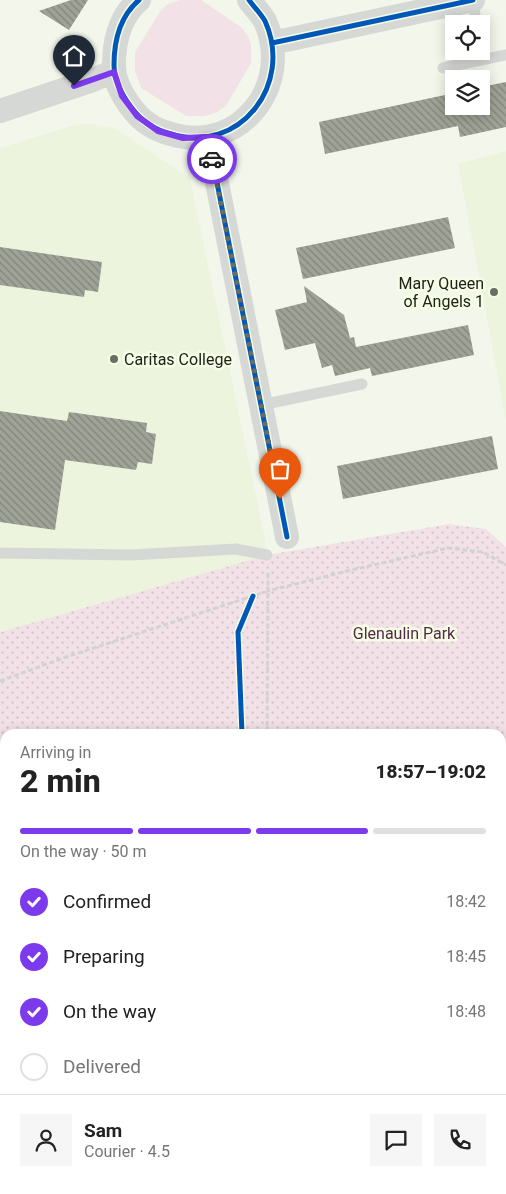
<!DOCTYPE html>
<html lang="en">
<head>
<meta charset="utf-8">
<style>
	body { margin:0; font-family:Roboto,sans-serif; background:#f6f6f6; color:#222; height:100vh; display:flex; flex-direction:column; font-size:19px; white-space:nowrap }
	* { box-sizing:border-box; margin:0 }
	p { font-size:16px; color:#767676 }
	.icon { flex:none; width:28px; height:28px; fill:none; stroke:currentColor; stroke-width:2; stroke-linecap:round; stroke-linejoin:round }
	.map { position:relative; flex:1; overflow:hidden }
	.side { position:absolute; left:0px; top:729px; width:506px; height:466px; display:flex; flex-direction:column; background:#fff; border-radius:15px 15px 0 0; box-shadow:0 2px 12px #0003 }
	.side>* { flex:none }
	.controls { position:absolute; left:445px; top:15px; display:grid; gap:10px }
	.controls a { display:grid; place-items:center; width:45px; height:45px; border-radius:0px; background:#fff; box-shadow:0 2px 12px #0003; font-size:25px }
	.pin { position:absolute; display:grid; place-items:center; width:42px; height:42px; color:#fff; margin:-51px -21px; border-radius:50% 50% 50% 0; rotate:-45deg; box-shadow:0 0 5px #0007 }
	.pin .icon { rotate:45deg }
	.courier { position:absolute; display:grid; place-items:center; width:50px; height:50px; margin:-25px; border:4px solid #7c3aed; border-radius:50%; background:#fff; color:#222; box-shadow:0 1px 6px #0007 }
	.overview em { font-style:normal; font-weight:800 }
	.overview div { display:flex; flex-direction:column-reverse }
	.overview { display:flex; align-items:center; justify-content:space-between; height:85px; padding:0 20px }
	h1 { font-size:32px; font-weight:800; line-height:38px }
	.bar { display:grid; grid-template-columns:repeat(4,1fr); gap:8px 5px; align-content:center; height:60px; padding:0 20px }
	.bar i { height:6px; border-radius:4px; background:#e0e0e0 }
	.bar .on { background:#7c3aed }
	.bar p { grid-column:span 4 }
	.line { display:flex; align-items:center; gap:12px; padding:0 20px; border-top:1px solid #e0e0e0 }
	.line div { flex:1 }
	.round { display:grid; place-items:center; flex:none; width:52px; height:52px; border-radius:0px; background:#f6f6f6 }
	ol { padding:0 20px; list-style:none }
	li { display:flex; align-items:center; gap:15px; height:55px }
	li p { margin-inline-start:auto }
	li .icon { padding:5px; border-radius:50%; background:#7c3aed; color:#fff; stroke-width:4 }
	li:last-child { color:#767676 }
	li i { width:28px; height:28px; border:2px solid #e0e0e0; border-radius:50% }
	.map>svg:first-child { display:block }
</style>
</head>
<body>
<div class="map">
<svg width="506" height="1194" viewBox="0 0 506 1194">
	<defs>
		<pattern id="park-dots" width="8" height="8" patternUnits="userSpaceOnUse" patternTransform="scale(1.25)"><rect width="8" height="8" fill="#f2e2e7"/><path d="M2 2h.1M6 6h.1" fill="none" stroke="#cfc2c6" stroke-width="1.8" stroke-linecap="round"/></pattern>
		<pattern id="building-back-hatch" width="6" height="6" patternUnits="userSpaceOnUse" patternTransform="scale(1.25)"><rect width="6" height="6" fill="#9fa397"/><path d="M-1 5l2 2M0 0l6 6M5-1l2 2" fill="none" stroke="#81847a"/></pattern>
	</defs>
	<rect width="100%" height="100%" fill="#f3f7eb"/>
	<path fill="#edf4dd" d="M 89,124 L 114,128 L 190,178 L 265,539 L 267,555 L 0,632 L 0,148 L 74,125 Z
		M 506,151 L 506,421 L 458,164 Z"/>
	<path fill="#f2e2e7" d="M 180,0 L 201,0 L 241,27 L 248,36 L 251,45 L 251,63 L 226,106 L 217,112 L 205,116 L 186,116 L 141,88 L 135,71 L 135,52 L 161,10 L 168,4 Z"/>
	<path fill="url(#park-dots)" fill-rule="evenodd" d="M 449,524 L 486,529 L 506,547 L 506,1194 L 0,1194 L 0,632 L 267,555 ZM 5,734 L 501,734 L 501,1190 L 5,1190 Z"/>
	<path fill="url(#building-back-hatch)" d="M 71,0 L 88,0 L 69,30 L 39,11 Z
		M 506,82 L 506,127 L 460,137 L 458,126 L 325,154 L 319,122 L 454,93 L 454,106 L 481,106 L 481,87 Z
		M 448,217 L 455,248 L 303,279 L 296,248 Z
		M 0,247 L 102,262 L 98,292 L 85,290 L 84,297 L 0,285 Z
		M 304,286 L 344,315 L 350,338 L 354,337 L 356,347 L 468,325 L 474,355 L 372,376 L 370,368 L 335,376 L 332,365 L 322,368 L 315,343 L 285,350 L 275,310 L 307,302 Z
		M 0,411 L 67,421 L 69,412 L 147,423 L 146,432 L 156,434 L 152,464 L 138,462 L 136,470 L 65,460 L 55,530 L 0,522 Z
		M 492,436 L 498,469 L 343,499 L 337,466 Z"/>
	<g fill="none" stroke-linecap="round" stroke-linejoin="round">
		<path stroke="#d2d3d0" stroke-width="3" stroke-dasharray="5 2.5" stroke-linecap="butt" d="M 268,573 L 268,591 L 347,571 L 448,548 L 483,552 L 506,565
			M 0,681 L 66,657 L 268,591 L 267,734
			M 253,1194 L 254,1190"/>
		<path stroke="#d6d8d5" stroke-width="11" d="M 473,0 L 476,24
			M 443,68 L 506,55
			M 261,405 L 362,384
			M 0,553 L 131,555 L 236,549 L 267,555"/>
		<path stroke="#d6d8d5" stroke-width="24" d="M 139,0 C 119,17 114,41 114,65 C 114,80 122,95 131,107 C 141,121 155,130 171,134 C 239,155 294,85 265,21 C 261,14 254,7 249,0
			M 272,43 L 473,0
			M 0,111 L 93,80 L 114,71
			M 208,137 L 287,537"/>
		<defs>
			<path id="cycleway" d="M 139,0 C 119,17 114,41 114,65 C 114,80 122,95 131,107 C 141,121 155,130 171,134 C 239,155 294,85 265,21 C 261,14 254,7 249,0
				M 272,43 L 473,0
				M 208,137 L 287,537
				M 242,734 L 238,632 L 253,596"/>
		</defs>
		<use href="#cycleway" stroke="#f5fde5" stroke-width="8"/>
		<use href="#cycleway" stroke="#0057b8" stroke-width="5"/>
	</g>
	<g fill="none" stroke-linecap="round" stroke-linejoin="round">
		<path stroke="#6a6d63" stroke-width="5" stroke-dasharray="0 9" d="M 212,159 L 280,499"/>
		<path stroke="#7c3aed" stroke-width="6" d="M 74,86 L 114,72 L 122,96 L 137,116 L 158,131 L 183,138 L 208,137 L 212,159"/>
	</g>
	<g fill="#6a6d63" stroke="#f5fde5" stroke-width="2">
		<circle cx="494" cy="292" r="5"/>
		<circle cx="114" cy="359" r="5"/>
	</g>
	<g text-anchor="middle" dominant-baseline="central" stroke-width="5" stroke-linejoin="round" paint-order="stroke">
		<g font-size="16" fill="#20221a" stroke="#f5fde5" text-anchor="end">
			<text x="484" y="283">Mary Queen<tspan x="484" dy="18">of Angels 1</tspan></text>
			<text x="124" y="359" text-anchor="start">Caritas College</text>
		</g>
		<g font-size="16" fill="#572848" stroke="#f5fde5">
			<text x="404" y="633">Glenaulin Park</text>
		</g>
	</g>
</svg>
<div class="controls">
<a><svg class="icon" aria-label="locate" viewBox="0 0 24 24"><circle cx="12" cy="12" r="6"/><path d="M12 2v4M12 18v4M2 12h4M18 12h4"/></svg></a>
<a><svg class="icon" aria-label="layers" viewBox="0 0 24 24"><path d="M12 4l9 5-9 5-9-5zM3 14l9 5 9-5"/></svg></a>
</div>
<div class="pin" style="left:280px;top:499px;background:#ea580c"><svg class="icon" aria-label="bag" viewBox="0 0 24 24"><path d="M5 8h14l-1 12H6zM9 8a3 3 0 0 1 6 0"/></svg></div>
<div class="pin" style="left:74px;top:86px;background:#1f2937"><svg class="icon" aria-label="home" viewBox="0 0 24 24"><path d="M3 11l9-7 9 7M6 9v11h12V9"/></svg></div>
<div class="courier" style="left:212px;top:159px"><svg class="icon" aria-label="car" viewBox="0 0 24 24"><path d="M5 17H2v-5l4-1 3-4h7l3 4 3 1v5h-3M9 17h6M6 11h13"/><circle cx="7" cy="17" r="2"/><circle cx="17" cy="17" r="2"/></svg></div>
<section class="side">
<div class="overview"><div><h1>2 min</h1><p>Arriving in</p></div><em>18:57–19:02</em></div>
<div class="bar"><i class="on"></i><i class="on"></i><i class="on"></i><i></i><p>On the way · 50 m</p></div>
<ol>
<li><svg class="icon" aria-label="check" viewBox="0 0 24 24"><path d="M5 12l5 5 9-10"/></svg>Confirmed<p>18:42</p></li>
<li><svg class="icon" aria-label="check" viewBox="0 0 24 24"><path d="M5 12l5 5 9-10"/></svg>Preparing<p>18:45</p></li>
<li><svg class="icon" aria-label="check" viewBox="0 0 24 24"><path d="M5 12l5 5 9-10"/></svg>On the way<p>18:48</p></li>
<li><i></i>Delivered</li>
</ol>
<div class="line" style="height:90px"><a class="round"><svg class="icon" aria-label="person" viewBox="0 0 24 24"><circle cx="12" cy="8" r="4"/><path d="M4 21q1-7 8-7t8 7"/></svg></a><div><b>Sam</b><p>Courier · 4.5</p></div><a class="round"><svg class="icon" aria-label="chat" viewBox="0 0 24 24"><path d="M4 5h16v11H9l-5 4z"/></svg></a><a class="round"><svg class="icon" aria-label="phone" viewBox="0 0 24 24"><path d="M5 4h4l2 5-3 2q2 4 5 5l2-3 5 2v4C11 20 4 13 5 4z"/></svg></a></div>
</section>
</div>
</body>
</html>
